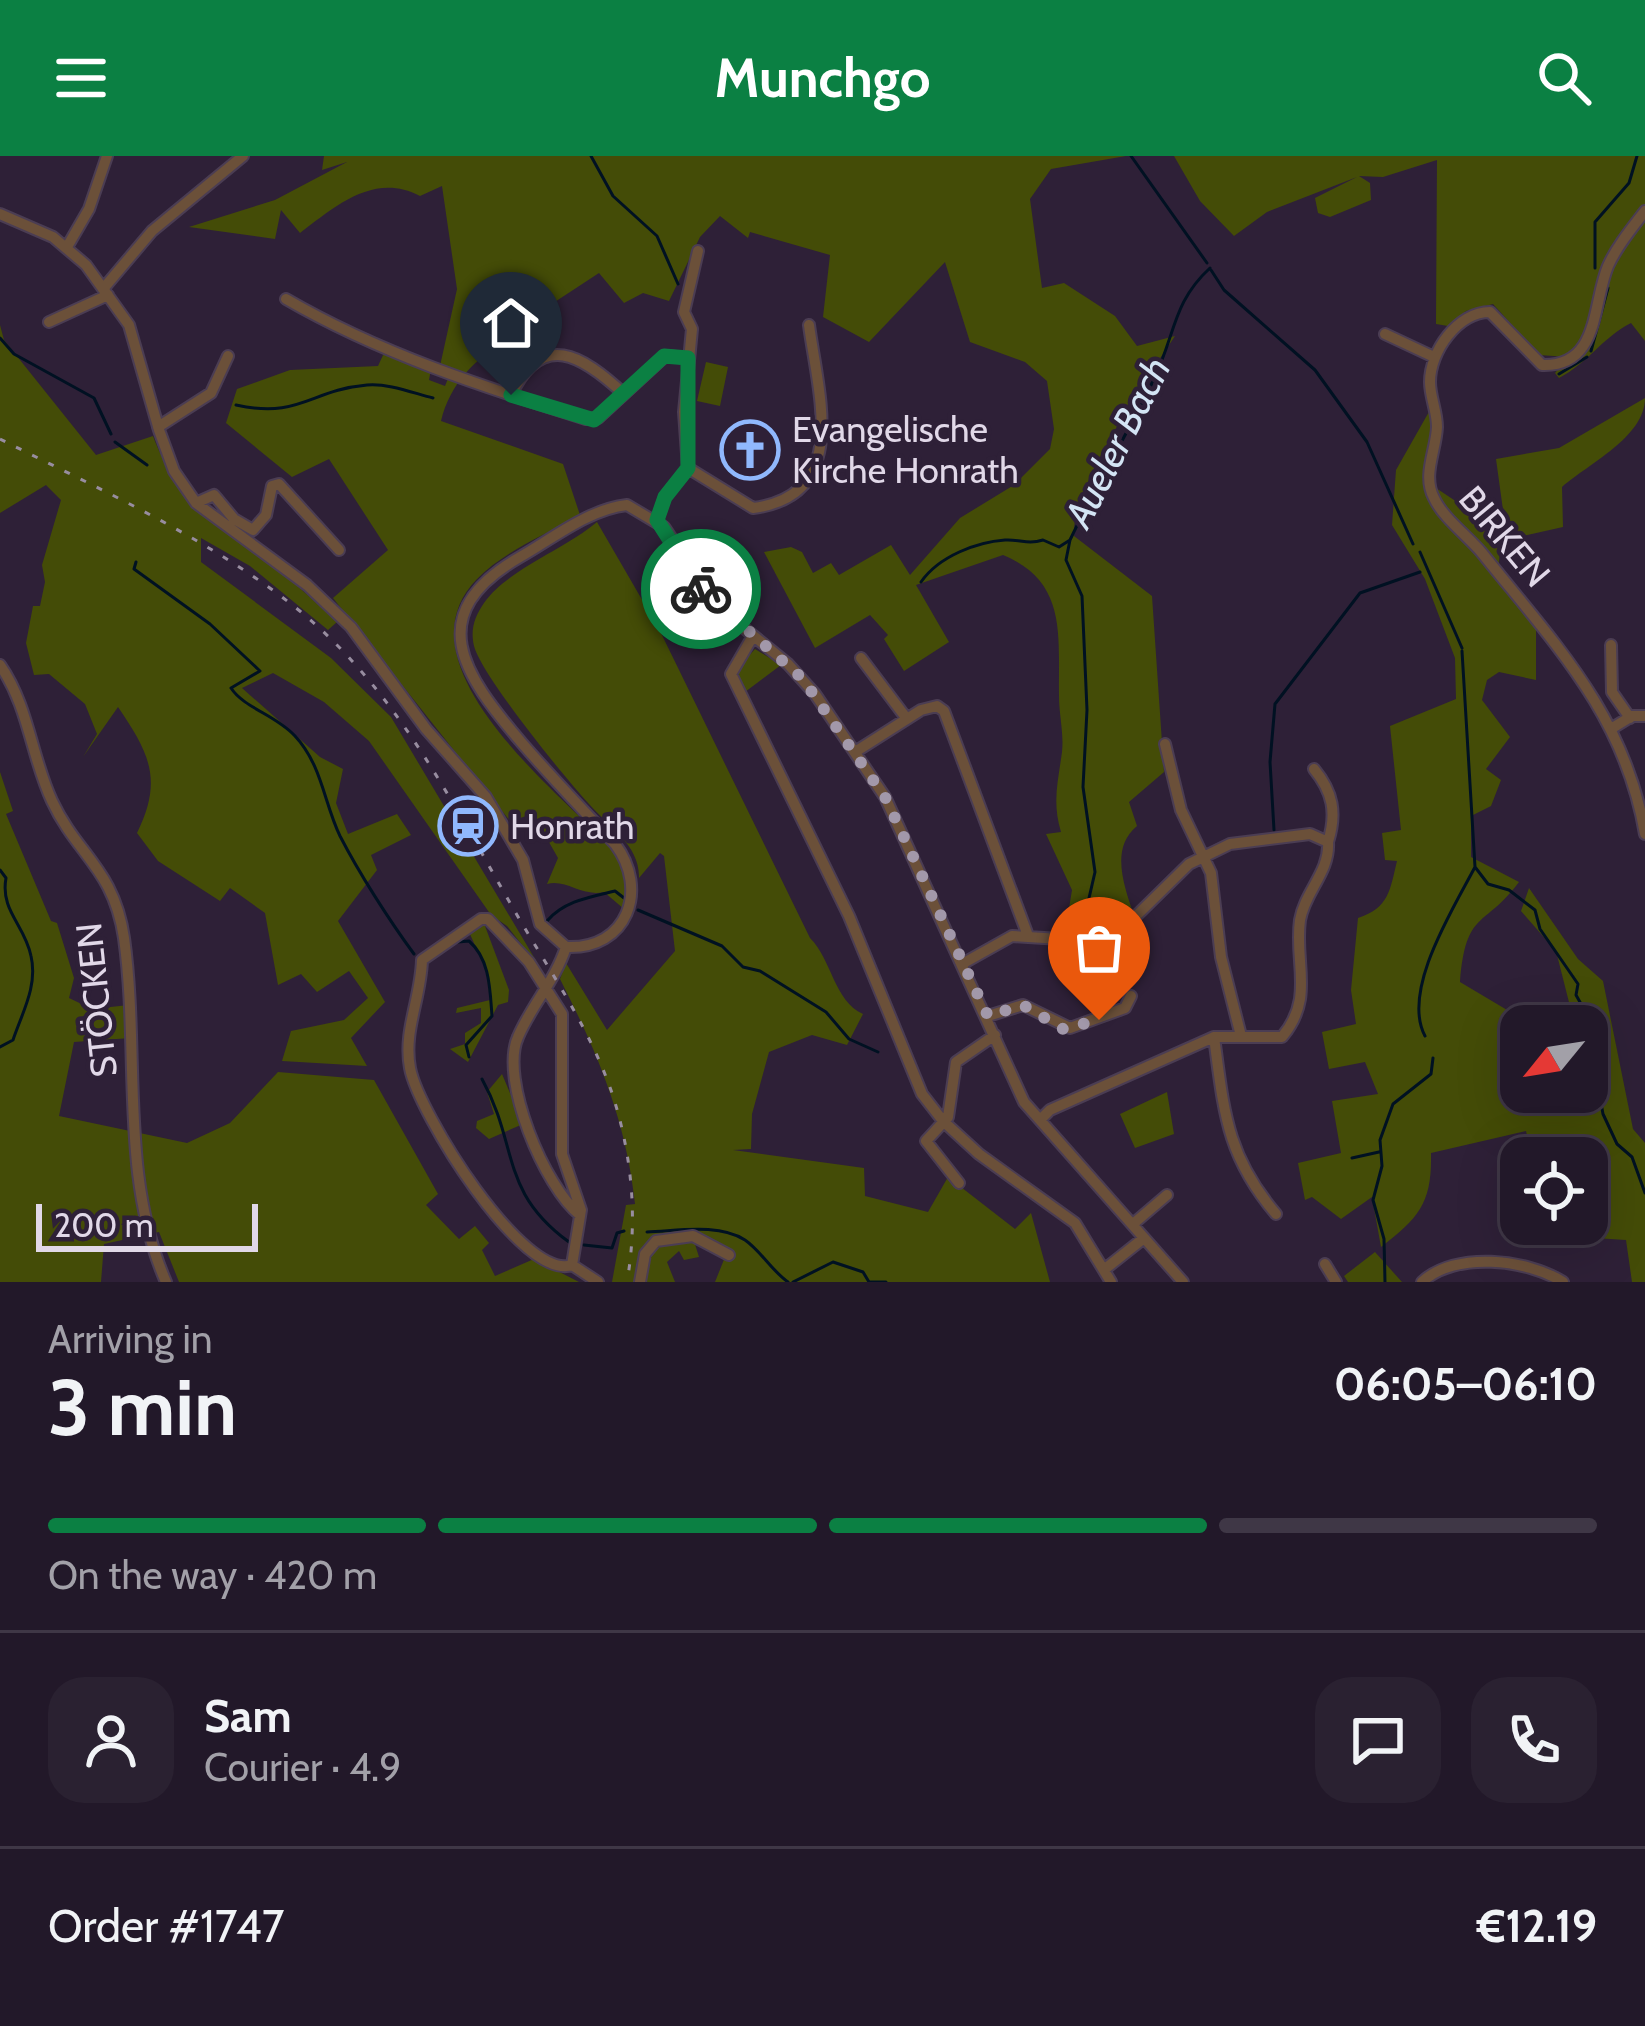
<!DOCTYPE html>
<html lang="en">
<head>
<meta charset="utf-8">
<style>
	body { margin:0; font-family:Cabin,sans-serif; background:#2a2131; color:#f1f3f6; height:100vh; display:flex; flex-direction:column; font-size:45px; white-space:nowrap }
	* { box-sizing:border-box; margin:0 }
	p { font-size:39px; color:#a2a0a8 }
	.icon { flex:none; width:66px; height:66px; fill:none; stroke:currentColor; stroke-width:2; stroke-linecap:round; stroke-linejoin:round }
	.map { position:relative; height:1126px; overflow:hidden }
	.panel { display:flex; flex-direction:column; background:#221829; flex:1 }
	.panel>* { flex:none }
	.needle { width:78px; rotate:240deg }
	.fabs { position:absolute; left:1500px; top:849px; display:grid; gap:24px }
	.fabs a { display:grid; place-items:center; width:108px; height:108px; border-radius:24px; background:#221829; box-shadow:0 12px 48px #0002,0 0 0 3px #3f3746; font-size:60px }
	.scale { position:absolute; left:36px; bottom:30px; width:222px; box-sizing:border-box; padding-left:12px; border:6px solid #e1d8e8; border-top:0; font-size:33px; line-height:42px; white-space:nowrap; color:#e1d8e8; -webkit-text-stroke:9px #2e2037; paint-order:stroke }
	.pin { position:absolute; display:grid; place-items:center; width:102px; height:102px; color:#fff; margin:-123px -51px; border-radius:50% 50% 50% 0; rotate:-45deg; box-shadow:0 0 12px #0007 }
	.pin .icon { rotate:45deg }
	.courier { position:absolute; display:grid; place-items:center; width:120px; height:120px; margin:-60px; border:9px solid #0b8043; border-radius:50%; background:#fff; color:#222; box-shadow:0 3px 15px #0007 }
	.headline em { font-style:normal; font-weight:800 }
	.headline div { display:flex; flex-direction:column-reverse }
	.headline { display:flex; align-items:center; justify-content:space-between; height:204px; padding:0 48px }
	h1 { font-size:78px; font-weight:800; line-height:90px }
	.bar { display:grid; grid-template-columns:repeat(4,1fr); gap:18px 12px; align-content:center; height:144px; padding:0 48px }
	.bar i { height:15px; border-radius:9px; background:#3f3746 }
	.bar .active { background:#0b8043 }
	.bar p { grid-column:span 4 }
	.line { display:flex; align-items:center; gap:30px; padding:0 48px; border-top:3px solid #3f3746 }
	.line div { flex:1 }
	.round { display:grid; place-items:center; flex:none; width:126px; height:126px; border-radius:36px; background:#2a2131 }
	header { display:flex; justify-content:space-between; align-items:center; height:156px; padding:0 48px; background:#0b8043; color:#fff; font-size:54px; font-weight:800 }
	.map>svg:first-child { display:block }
</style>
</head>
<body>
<header><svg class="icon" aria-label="menu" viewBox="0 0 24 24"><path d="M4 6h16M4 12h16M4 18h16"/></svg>Munchgo<svg class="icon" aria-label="search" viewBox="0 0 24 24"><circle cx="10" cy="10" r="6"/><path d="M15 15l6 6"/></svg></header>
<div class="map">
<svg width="1645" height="1126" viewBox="0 0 1645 1126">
	<rect width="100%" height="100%" fill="#2e2037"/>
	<path fill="#444c07" d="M 324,0 L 1126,0 L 1051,13 L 1030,43 L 1042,132 L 1064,127 L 1115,160 L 1137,190 L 1175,180 C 1147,222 1070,334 1074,380 L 1152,440 L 1164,616 L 1129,646 L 1137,670 C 1110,692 1124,729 1133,757 L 1115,767 L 1065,777 L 1072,734 L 1046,678 L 1061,676 C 1052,646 1058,626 1062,596 C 1064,577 1059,559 1059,540 C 1058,480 1068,426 1003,399 L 916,429 L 949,486 L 904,515 L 884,483 L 888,479 L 870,459 L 815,492 L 764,396 L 791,391 L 802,396 L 813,417 L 831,407 L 839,419 L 891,389 L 910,419 L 960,362 L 1014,329 L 1050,293 L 1054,273 L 1047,225 L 1025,206 L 970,186 L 945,106 L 869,186 L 823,161 L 830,99 L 750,76 L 748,82 L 720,60 L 700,81 L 669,145 L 643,137 L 624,147 L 599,117 L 538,157 L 534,151 L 501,165 L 510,184 C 475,201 450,228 441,265 L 563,308 L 580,359 C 547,378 504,395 477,423 C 394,508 558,636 613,693 C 625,713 632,729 624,753 L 604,736 C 581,741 567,723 547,728 L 558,702 L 533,658 L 510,665 L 333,442 L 388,394 L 329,303 L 292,321 L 226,267 L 237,233 L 290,214 L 378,210 L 384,197 L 431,213 L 429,224 L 445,230 L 451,215 L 440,210 L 457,133 L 442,30 L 420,40 C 374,16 336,50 300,77 L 281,54 L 275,83 L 189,71 L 275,44 L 347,6 L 322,14 Z
		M 1174,0 L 1645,0 L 1645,185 L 1631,167 C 1603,181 1588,207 1559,222 L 1555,217 L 1568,201 L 1539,199 L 1493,148 L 1466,155 L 1448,170 L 1436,168 L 1437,4 L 1383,21 L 1359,20 L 1370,27 L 1371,44 L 1330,61 L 1318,57 L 1315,42 L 1357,21 L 1267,56 L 1234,80 L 1200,45 Z
		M 0,169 L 4,184 L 96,299 L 153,280 C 178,346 212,362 265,403 C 291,423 314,445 337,466 L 328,474 L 250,410 L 201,382 L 201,406 L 331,502 L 391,561 L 541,813 L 507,770 L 491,759 L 369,585 L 324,546 L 273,517 L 242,532 L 320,601 L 343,613 L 336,647 L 348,678 L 397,658 L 411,679 L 371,699 L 377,714 L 338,765 L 385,846 L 351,882 L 367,910 L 282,905 L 291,875 L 344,864 L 368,842 L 349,815 L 317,836 L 301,818 L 278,829 L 265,757 L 230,732 L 220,745 L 158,705 L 137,677 C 163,624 150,598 118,551 L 83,601 L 97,578 L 85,548 L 49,518 L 34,519 L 26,487 L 33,450 L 40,450 L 45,426 L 42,409 L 61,344 L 46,329 L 0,357 Z
		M 706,206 L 728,211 L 720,250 L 697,245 Z
		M 1645,242 C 1645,281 1588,308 1562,331 L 1563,371 L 1501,385 L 1498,416 L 1536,469 L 1536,524 L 1499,516 L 1487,524 L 1482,544 L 1510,581 L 1486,613 L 1501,624 L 1491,650 L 1471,660 L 1471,701 L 1519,726 C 1484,773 1466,753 1460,826 L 1534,870 L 1521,870 L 1521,936 L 1587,936 L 1587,870 L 1564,870 L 1574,866 L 1556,795 L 1521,755 L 1529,732 L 1578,803 L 1603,825 L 1633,973 L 1645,987 L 1645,1126 L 1632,1126 L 1626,1084 L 1579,1081 L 1548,1068 L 1587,1068 L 1587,1002 L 1532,1002 L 1526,975 L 1431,997 C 1432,1046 1420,1061 1381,1091 L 1372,1041 L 1341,1063 L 1312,1041 L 1305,1044 L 1298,1007 L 1341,997 L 1332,945 L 1378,938 L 1365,906 L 1329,913 L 1322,876 L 1356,868 L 1351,834 L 1358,762 C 1389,752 1390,734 1397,705 L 1385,704 L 1382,677 L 1401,674 L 1390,570 L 1456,543 L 1455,502 L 1425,423 L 1392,369 L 1396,314 L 1430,254 L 1434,272 L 1424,324 L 1475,358 L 1503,354 L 1496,303 L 1559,292 Z
		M 597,366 L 659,473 L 810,782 C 832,804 834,845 863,858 L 847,889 L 812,879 L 769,896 L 752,958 L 751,993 L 733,994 L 864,1012 L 865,1040 L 928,1056 L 948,1021 L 1015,1073 L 1031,1057 L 1050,1126 L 715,1126 L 725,1101 L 693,1082 L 699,1101 L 684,1104 L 679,1095 L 667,1106 L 675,1126 L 612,1126 L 626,1049 L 635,1048 C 626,964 598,898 560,823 L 566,807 L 607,874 L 675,795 L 664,700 L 660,697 L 639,722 C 640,689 608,670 589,648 C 564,621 482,520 474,490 C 470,473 475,460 484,447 C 508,413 564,394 597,366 Z
		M 755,493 L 781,509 L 745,536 L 737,513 Z
		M 0,616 L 13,655 L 6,658 L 51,765 L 57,767 L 74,822 L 69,842 L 92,853 L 129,849 L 131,882 L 74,886 L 59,960 L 187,987 L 230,967 L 278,916 L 374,924 L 438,1038 L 426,1049 L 459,1083 L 475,1070 L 489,1087 L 482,1094 L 495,1120 L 534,1103 L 579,1126 L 179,1126 L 159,1076 L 104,1088 L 101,1126 L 0,1126 Z
		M 476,767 L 485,770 L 509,834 L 508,846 L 498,849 L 468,906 L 450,893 L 465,888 L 465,877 L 481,867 L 481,852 L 456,857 L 457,852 L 490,844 L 486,813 L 468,774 Z
		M 502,918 L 523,968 L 489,983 L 476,972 L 477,965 L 494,958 L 487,936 Z
		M 1167,936 L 1174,978 L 1135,992 L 1120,958 Z
		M 1375,1096 L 1402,1126 L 1348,1126 L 1344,1120 Z"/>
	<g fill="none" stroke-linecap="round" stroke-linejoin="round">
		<path stroke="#012" stroke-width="3" d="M 591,0 L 613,40 L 657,80 L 678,128
			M 1131,0 L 1207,107
			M 1595,112 L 1595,66 L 1629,27 L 1637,0
			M 1211,114 L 1224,134 L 1315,214 L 1367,286 L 1413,388
			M 0,182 L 14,198 L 94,242 L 111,278
			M 1591,195 L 1608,132
			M 1559,218 L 1587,201
			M 236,249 C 300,263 310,234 367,229 C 388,227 413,237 433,242
			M 115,286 L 147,309
			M 1070,384 L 1066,404 L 1082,440 L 1087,554 L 1083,631 L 1095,716 L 1081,777
			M 1420,396 L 1462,492
			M 136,406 L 134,413 L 210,468 L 260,515 L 231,532 C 244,552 276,559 295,580 C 322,609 324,647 340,680 C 359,717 389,764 414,798
			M 921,426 C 939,400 977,386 1005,384 C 1020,383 1027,389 1043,384 L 1059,391 L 1070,384 C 1096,329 1127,279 1153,225 C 1176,178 1172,147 1210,112
			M 1462,495 L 1475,711 L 1488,728 L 1509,734 L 1535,754 L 1540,773 L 1578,828 L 1576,839 L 1599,880 L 1595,915 L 1603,958 L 1617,988 L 1632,1001 L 1645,1037
			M 1274,674 L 1270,606 L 1275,548 L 1360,437 L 1420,416
			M 0,714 L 6,722 C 0,755 25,769 31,800 C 38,830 22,857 13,884 L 0,891
			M 638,754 L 722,790 L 743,811 L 760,815 L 826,856 L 849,883 L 878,896
			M 547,765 C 564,745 590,741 615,735 L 624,742
			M 458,786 L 469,785 C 490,803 490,834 492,860 L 466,889 L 469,901
			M 1425,880 C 1401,835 1453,753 1475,711
			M 482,923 C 519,990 499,1035 569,1086
			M 1352,1002 L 1379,996
			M 647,1076 C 678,1075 718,1067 745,1084 C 761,1095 771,1114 788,1126
			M 584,1089 L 612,1092 L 617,1077 L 624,1075
			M 793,1126 L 833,1106 L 863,1116 L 869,1126
			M 870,1126 L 886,1126
			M 1385,1126 L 1384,1083 L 1373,1044 L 1382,1010 L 1380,984 L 1393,948 L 1431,918 L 1433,902"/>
		<defs>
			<path id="minor" d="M 1645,55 C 1632,72 1617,90 1608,110 C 1592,148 1600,211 1542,209 L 1490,156 C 1458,156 1430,195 1430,226 C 1430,241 1437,255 1437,271 C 1436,295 1422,319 1434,342 C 1443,362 1468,380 1482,397 C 1554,487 1625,559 1645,678
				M 0,58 L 53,81 L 86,109 L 129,169 L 159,274 L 174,315 L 196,347 L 307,429 L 351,471 L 426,573 L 486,641 L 523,704 L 540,768 L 566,791 C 628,794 649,733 615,688 C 583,654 551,621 521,586 C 463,518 421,458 520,401 C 552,383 589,353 627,349 L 664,371 L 717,450 L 788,508 L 815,538 L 885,641 L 1024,946 L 1183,1126
				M 67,91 L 89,53 L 107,0
				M 103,133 L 152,75 L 243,0
				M 286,143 C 379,197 483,231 586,263 L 598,262 L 624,238
				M 49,166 L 108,139
				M 1385,178 L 1434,201
				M 511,239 C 542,174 582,199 624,238 L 665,200 L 689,202
				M 158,271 L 211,237 L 228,200
				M 688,312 L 753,352 C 851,340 818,237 809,169
				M 688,312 L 684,256 L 692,173 L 684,156 L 698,95
				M 196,347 L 214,339 L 234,363 L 253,374 L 266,359 L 272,330 L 279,328 L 339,394
				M 657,364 L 665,341 L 688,312
				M 753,480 L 731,518 L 849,760 L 922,938 L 943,965 L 979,998 L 1075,1067 L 1111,1126
				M 1611,489 L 1612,536 L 1630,562
				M 861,502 L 907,563
				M 0,509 C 29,551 31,600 52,645 C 77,699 114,713 124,782 C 140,896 119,1019 166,1126
				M 1614,571 L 1632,560 L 1645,560
				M 1165,588 L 1181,654 L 1211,717 L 1221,801 L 1241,880
				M 855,596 L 921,554 L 937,550 L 944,555 L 1027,777
				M 1314,613 C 1333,636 1337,657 1328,686
				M 566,791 C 555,825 532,848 518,881 C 499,923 545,1032 580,1059
				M 962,808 L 1012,780 L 1076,784 L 1114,772 L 1135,761 L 1189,708 L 1230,688 L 1310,678 L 1328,686 C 1330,716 1305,735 1300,764 C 1294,807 1315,842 1282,881 L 1214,881 L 1050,954 L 1040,964
				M 988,860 L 1023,849 L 1070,872 L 1125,852 L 1131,840
				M 1214,881 C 1224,955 1226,999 1276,1058
				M 959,1027 L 926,985 L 948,961 L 956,906 L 995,879
				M 1133,1068 L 1167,1039
				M 1325,1108 L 1336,1126
				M 572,1109 L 581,1054 L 562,998 L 562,858 L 529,806 L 488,763 L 481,763 L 422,804 C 421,842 403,875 410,912 C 418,956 523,1126 572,1109 L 598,1126
				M 1105,1113 L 1144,1082
				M 640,1126 L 645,1098 L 656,1085 L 693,1080 L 729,1099
				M 1422,1126 C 1455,1095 1527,1103 1563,1126"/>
		</defs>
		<use href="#minor" stroke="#4b3d53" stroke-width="14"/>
		<use href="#minor" stroke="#6b5039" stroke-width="10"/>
		<path stroke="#988da0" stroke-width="3" stroke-dasharray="6 12" stroke-linecap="butt" d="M 0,283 C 101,334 213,384 301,456 C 399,537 455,652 517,759 C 551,817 590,873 612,937 C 632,998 638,1063 627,1126"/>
	</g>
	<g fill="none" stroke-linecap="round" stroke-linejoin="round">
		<path stroke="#a298aa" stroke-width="12" stroke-dasharray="0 21.6" d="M 701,433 L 802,522 L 885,641 L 988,860 L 1023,849 L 1063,873 L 1099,864"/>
		<path stroke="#0b8043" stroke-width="15" d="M 511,239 L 594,264 L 664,200 L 688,202 L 688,312 L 665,341 L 657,364 L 701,433"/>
	</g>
	<defs>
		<symbol id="church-ring" viewBox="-11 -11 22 22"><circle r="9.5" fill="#2e2037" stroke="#90b8fd" stroke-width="1.5"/><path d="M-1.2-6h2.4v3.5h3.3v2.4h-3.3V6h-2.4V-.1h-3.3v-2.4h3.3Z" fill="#90b8fd"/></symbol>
		<symbol id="station-ring" viewBox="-11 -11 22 22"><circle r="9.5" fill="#2e2037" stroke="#90b8fd" stroke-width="1.5"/><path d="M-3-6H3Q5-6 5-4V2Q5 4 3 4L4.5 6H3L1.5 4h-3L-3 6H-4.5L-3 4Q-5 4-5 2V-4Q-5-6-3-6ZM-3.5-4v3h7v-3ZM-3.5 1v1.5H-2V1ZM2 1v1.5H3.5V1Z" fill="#90b8fd"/></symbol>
	</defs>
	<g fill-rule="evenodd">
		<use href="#church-ring" x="717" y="261" width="66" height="66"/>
		<use href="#station-ring" x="435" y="637" width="66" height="66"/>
	</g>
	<g text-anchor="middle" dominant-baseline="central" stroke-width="9" stroke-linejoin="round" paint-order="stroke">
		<g font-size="36" fill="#e1d8e8" stroke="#2e2037" text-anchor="start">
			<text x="792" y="273">Evangelische<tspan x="792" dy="41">Kirche Honrath</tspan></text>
			<text x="510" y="670">Honrath</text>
		</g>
		<g font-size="36" fill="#e1d8e8" stroke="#2e2037">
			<text transform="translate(1505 380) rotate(50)">BIRKEN</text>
			<text transform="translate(96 844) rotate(-96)">STÖCKEN</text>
		</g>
		<g font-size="39" font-style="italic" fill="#d3e4f4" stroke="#2e2037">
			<text transform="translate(1117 286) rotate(-63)">Aueler Bach</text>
		</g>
	</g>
</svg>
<div class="fabs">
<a><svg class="needle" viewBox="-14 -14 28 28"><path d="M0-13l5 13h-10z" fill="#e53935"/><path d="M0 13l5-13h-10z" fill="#a2a0a8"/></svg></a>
<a><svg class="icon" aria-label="locate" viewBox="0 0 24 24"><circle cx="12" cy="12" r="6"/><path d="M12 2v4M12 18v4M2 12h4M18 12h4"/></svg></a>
</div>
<div class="scale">200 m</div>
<div class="pin" style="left:1099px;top:864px;background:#ea580c"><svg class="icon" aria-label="bag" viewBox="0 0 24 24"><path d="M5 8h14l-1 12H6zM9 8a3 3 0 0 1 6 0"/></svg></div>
<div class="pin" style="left:511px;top:239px;background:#1f2937"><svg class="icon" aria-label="home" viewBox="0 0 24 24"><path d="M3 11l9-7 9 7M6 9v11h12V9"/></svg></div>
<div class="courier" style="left:701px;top:433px"><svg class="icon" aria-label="bike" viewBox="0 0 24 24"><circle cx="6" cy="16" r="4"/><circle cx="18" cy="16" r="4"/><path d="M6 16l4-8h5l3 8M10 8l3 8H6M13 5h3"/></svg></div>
</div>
<section class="panel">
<div class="headline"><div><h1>3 min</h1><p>Arriving in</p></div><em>06:05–06:10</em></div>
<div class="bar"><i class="active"></i><i class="active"></i><i class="active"></i><i></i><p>On the way · 420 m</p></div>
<div class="line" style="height:216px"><a class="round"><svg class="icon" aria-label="person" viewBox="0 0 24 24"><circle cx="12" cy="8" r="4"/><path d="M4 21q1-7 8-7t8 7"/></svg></a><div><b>Sam</b><p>Courier · 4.9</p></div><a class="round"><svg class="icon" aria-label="chat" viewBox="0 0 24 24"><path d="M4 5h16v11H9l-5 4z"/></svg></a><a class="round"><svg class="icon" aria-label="phone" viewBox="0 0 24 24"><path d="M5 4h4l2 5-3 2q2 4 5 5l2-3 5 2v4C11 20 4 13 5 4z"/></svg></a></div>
<div class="line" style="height:156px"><div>Order #1747</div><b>€12.19</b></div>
</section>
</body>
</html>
